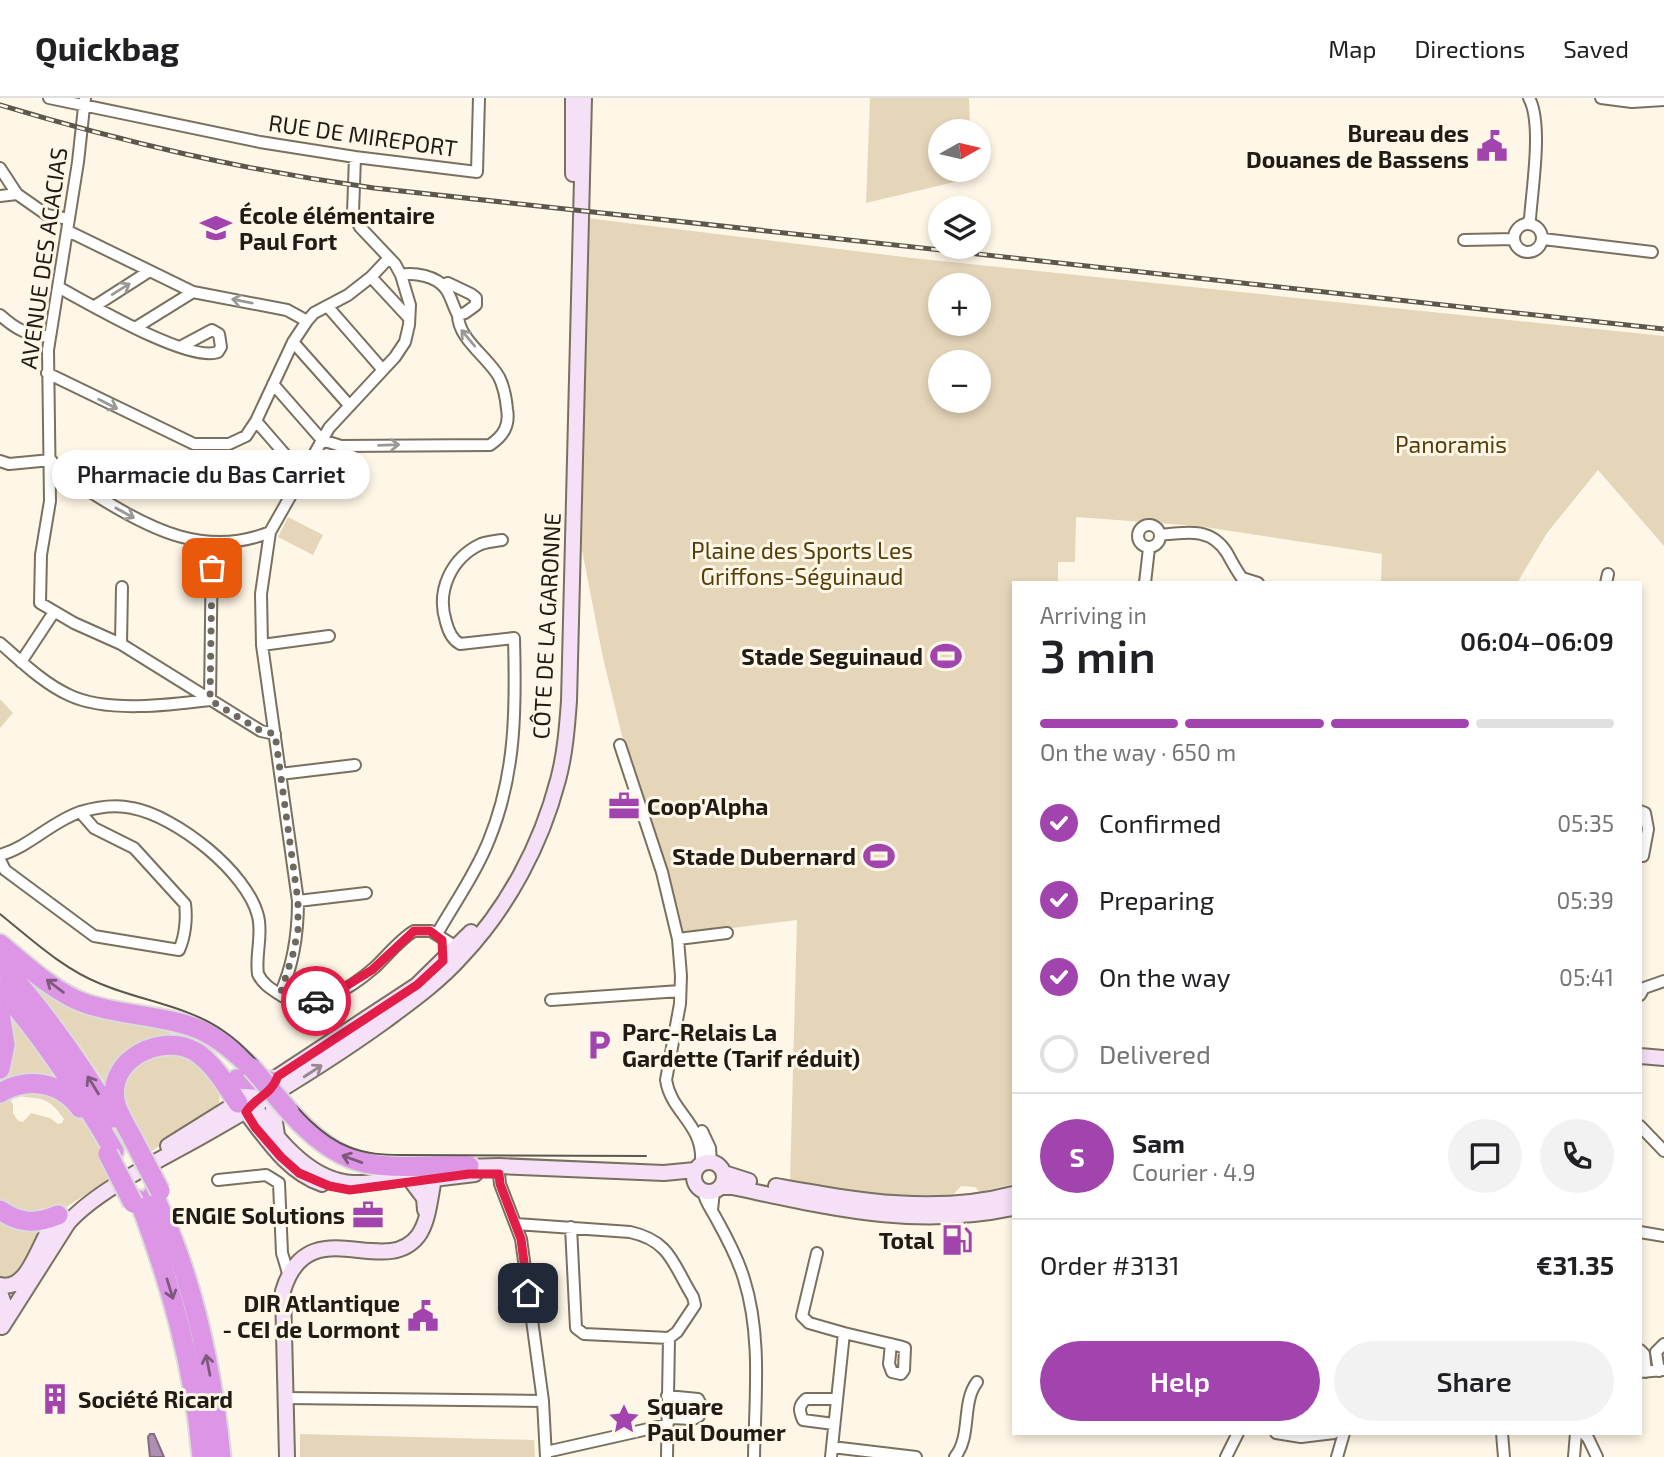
<!DOCTYPE html>
<html lang="en">
<head>
<meta charset="utf-8">
<style>
	body { margin:0; font-family:"Exo 2",sans-serif; background:#f2f2f2; color:#202124; height:100vh; display:flex; flex-direction:column; font-size:26px; white-space:nowrap }
	* { box-sizing:border-box; margin:0 }
	p { font-size:23px; color:#757577 }
	.icon { flex:none; width:38px; height:38px; fill:none; stroke:currentColor; stroke-width:2; stroke-linecap:round; stroke-linejoin:round }
	.map { position:relative; flex:1; overflow:hidden }
	.panel { position:absolute; left:1012px; top:483px; width:630px; height:854px; display:flex; flex-direction:column; background:#fff; border-radius:0px; box-shadow:0 4px 10px #0003 }
	.panel>* { flex:none }
	.needle { width:46px; rotate:82deg }
	.fabs { position:absolute; left:928px; top:21px; display:grid; gap:14px }
	.fabs a { display:grid; place-items:center; width:63px; height:63px; border-radius:50%; background:#fff; box-shadow:0 4px 10px #0003; font-size:35px }
	.pin { position:absolute; display:grid; place-items:center; width:60px; height:60px; color:#fff; margin:-30px; border-radius:14px; box-shadow:0 4px 10px #0006 }
	.courier { position:absolute; display:grid; place-items:center; width:70px; height:70px; margin:-35px; border:5px solid #e11d48; border-radius:50%; background:#fff; color:#222; box-shadow:0 2px 9px #0007 }
	.bubble { position:absolute; height:49px; border-radius:24px; background:#fff; box-shadow:0 4px 10px #0003; font-size:23px; font-weight:600; line-height:49px; text-align:center }
	.head em { font-style:normal; font-weight:600 }
	.head div { display:flex; flex-direction:column-reverse }
	.head { display:flex; align-items:center; justify-content:space-between; height:119px; padding:0 28px }
	h1 { font-size:46px; font-weight:600; line-height:52px }
	.bar { display:grid; grid-template-columns:repeat(4,1fr); gap:10px 7px; align-content:center; height:84px; padding:0 28px }
	.bar i { height:9px; border-radius:5px; background:#e0e0e0 }
	.bar .selected { background:#a244ae }
	.bar p { grid-column:span 4 }
	.line { display:flex; align-items:center; gap:18px; padding:0 28px; border-top:2px solid #e0e0e0 }
	.line div { flex:1 }
	.round { display:grid; place-items:center; flex:none; width:74px; height:74px; border-radius:37px; background:#f2f2f2 }
	ol { padding:0 28px; list-style:none }
	li { display:flex; align-items:center; gap:21px; height:77px }
	li p { margin-inline-start:auto }
	li .icon { padding:7px; border-radius:50%; background:#a244ae; color:#fff; stroke-width:4 }
	li:last-child { color:#757577 }
	li i { width:38px; height:38px; border:4px solid #e0e0e0; border-radius:50% }
	.cta { display:flex; gap:14px; margin-top:auto; padding:14px 28px }
	.cta a { flex:1; height:80px; border-radius:42px; background:#a244ae; color:#fff; font-size:28px; font-weight:600; line-height:80px; text-align:center }
	.cta a+a { background:#f2f2f2; color:#202124 }
	header { display:flex; align-items:center; gap:42px; box-sizing:border-box; height:98px; padding:0 35px; background:#fff; border-bottom:2px solid #e0e0e0 }
	header strong { font-size:33px }
	nav { display:flex; gap:38px; margin-inline-start:auto; font-size:24px }
	.map>svg:first-child { display:block }
</style>
</head>
<body>
<header>
<strong>Quickbag</strong>
<nav><a>Map</a><a>Directions</a><a>Saved</a></nav>
</header>
<div class="map">
<svg width="1664" height="1359" viewBox="0 0 1664 1359">
	<rect width="100%" height="100%" fill="#fef6e6"/>
	<path fill="#e5d6ba" fill-rule="evenodd" d="M 870,0 L 969,0 L 970,33 L 940,33 L 940,72 L 971,72 L 971,80 L 866,105 Z
		M 586,120 L 912,160 L 1664,238 L 1664,448 L 1598,372 L 1547,435 L 1517,485 L 1381,485 L 1382,456 L 1198,428 L 1076,419 L 1075,464 L 1058,464 L 1058,485 L 1013,485 L 1013,1086 L 980,1094 L 975,1089 L 961,1088 L 952,1098 L 868,1096 L 790,1085 L 797,822 L 684,836 L 624,646 L 603,560 L 582,452 ZM 940,187 L 978,187 L 978,226 L 940,226 ZM 940,264 L 978,264 L 978,303 L 940,303 Z
		M 288,419 L 323,437 L 313,457 L 278,439 Z
		M 0,601 L 13,615 L 0,630 Z
		M 5,855 L 116,920 L 172,935 L 170,941 L 108,989 L 81,949 Z
		M 4,908 L 59,978 L 57,983 L 0,987 Z
		M 183,956 L 199,967 L 220,993 L 219,1005 L 211,1014 L 146,1057 L 123,1011 L 121,986 L 145,957 Z
		M 32,990 L 73,1007 L 107,1063 L 111,1080 L 63,1111 L 45,1119 L 0,1108 L 0,1002 L 8,999 L 13,1006 L 13,1015 L 18,1023 L 23,1024 L 31,1015 L 50,1020 L 58,1026 L 62,1025 L 64,1021 C 56,1010 49,1001 35,1000 C 27,999 24,1000 18,996 Z
		M 0,1118 L 46,1125 L 18,1182 L 0,1182 Z
		M 300,1336 L 534,1342 L 535,1359 L 300,1359 Z"/>
	<path fill="#ae8eb1" stroke="#836c82" stroke-width="2" d="M 150,1336 L 154,1336 L 164,1359 L 150,1359 L 148,1339 Z"/>
	<g fill="none" stroke-linecap="round" stroke-linejoin="round">
		<defs>
			<path id="street" d="M 49,0 L 260,44 L 355,59 L 477,74 L 479,0
				M 85,0 L 78,64 L 48,252 L 50,403 L 41,457 L 40,505 L 74,525 L 121,546 L 261,633 L 275,636
				M 1601,0 L 1632,4 L 1664,2
				M 0,70 L 17,96
				M 0,98 L 17,96 L 47,117 L 69,121
				M 1527,125 L 1530,121 C 1532,91 1543,25 1529,0
				M1514 140a14 14 0 1 1 28 0a14 14 0 1 1-28 0Z
				M 68,133 L 193,194 L 287,212 L 307,223
				M 1543,141 L 1652,154
				M 1464,142 L 1513,141
				M 401,177 C 414,174 436,178 445,190 C 451,197 453,209 458,217 L 465,215 L 476,207 L 476,200 L 471,196 L 448,185 L 442,187
				M 371,179 L 409,220
				M 58,189 C 88,205 189,265 218,254 L 221,249 L 219,236 L 212,232 L 182,248
				M 95,208 L 148,174
				M 328,209 L 383,272
				M 0,217 C 18,233 26,236 50,239
				M 135,230 L 193,194
				M 293,244 L 349,307
				M 47,275 L 194,346 L 229,346 L 246,338 L 256,323 L 293,244 L 307,223 L 314,215 L 348,197 L 371,179 L 389,160
				M 273,286 L 322,342 L 341,348 L 490,347 C 503,338 510,328 507,311 C 506,300 504,289 499,279 C 488,259 458,241 458,217
				M 256,323 L 302,376
				M 51,362 C 62,379 80,388 97,398 C 151,432 207,460 270,434
				M 0,363 L 9,366 L 51,362
				M1138 438a11 11 0 1 1 22 0a11 11 0 1 1-22 0Z
				M 1160,437 C 1186,434 1211,429 1227,455 C 1232,464 1236,472 1242,480 L 1258,485
				M 1145,485 L 1149,450
				M 1606,485 L 1608,476
				M 0,545 C 22,564 43,585 69,597 C 106,615 170,607 210,602 L 212,444
				M 121,546 L 122,489
				M 262,547 L 329,538
				M 21,564 L 54,514
				M 620,647 L 662,774 L 678,841 L 681,878 L 680,906 L 666,982 C 671,1015 704,1026 701,1065
				M 280,676 L 355,667
				M 1640,713 L 1645,715 L 1648,731 L 1643,758
				M 0,757 C 29,749 51,724 80,714 C 97,709 115,706 132,710 C 176,718 247,774 258,818 C 263,837 255,857 258,876 C 263,887 273,892 282,898 C 311,916 351,890 374,870 C 387,858 399,842 414,833 L 431,833 L 453,847 L 456,854
				M 0,762 L 5,772 L 94,838 L 179,852 C 185,839 187,821 185,806 L 134,750 L 94,730 L 80,714
				M 298,803 L 366,795
				M 437,836 C 454,806 476,775 489,742 C 516,676 516,610 514,540 L 460,546 C 451,541 448,532 446,524 C 436,493 451,460 481,446 C 487,444 495,443 502,442
				M 678,841 L 727,835
				M 280,896 C 294,866 298,836 298,803 L 262,547 L 261,496 L 270,434 L 329,330 L 395,259 L 405,244 L 409,227 L 410,207 L 401,177 L 395,166 L 360,129 L 353,115 L 355,59
				M 1640,897 L 1644,890 L 1664,883
				M 551,902 L 680,893
				M 1640,1028 L 1664,1053
				M 702,1033 L 710,1050 L 711,1064
				M 499,1076 L 500,1086 L 521,1141 L 543,1303 L 546,1359
				M 218,1082 L 266,1077 L 279,1085 L 282,1155 L 288,1175
				M 703,1093 C 705,1104 712,1112 717,1122 C 727,1140 738,1161 744,1181 C 762,1238 755,1300 754,1359
				M 712,1112 L 714,1093
				M 516,1126 L 630,1134 C 671,1143 673,1167 693,1199 L 695,1207 L 677,1234 L 669,1240 L 667,1359
				M 571,1129 L 576,1230 L 584,1236 L 669,1240
				M 1640,1134 L 1664,1138
				M 817,1155 L 802,1218 L 809,1225 L 844,1235 L 831,1359
				M 844,1235 L 899,1248 L 905,1250 L 904,1272 L 901,1276 L 892,1274 L 889,1266 L 891,1246
				M 1640,1252 L 1644,1256 L 1646,1274
				M 1659,1273 L 1656,1254 L 1664,1246
				M 1640,1274 L 1664,1272
				M 285,1300 L 543,1303
				M 834,1326 L 803,1322 C 799,1313 798,1308 806,1301 L 837,1301
				M 1276,1335 L 1301,1339 L 1334,1335
				M 1502,1335 L 1504,1359
				M 1583,1335 L 1588,1340 L 1597,1359
				M 832,1349 L 916,1359
				M 546,1354 L 666,1327 L 671,1320 L 693,1321 L 699,1318 L 702,1309 L 698,1301 L 667,1298
				M 955,1359 C 972,1338 961,1305 977,1284
				M 1226,1359 L 1238,1335
				M 1337,1359 L 1344,1335
				M 1574,1359 L 1576,1335"/>
			<path id="secondary" d="M 573,76 L 573,0
				M 1640,958 L 1664,960
				M 274,998 L 273,1011 L 277,1037
				M 250,1001 C 272,1036 308,1083 353,1085 C 378,1086 404,1079 429,1075
				M 240,1007 C 264,1036 284,1073 322,1086
				M 168,1048 L 248,998 L 417,887 L 471,834
				M694 1079a15 15 0 1 1 30 0a15 15 0 1 1-30 0Z
				M 462,1069 L 499,1068 L 664,1075 L 695,1072
				M 724,1075 L 749,1083
				M 425,1082 L 475,1076
				M 412,1084 L 424,1100 L 425,1112
				M 776,1088 C 855,1102 934,1117 1013,1096
				M 721,1089 L 732,1089 C 829,1109 913,1131 1013,1110
				M 0,1187 C 31,1195 39,1137 60,1116
				M 0,1194 L 4,1206 L 3,1226
				M 2,1229 L 68,1125 C 96,1092 166,1059 206,1036 C 267,1001 327,965 385,923 C 412,903 440,883 462,858 C 508,809 541,747 558,682 C 565,656 567,630 569,603 L 584,0
				M 287,1359 L 283,1193 C 308,1110 384,1182 418,1138 C 429,1123 430,1099 434,1081"/>
			<path id="highway" d="M 0,846 C 23,865 55,895 84,905 C 118,917 156,917 190,928 C 215,936 233,953 252,970
				M 0,865 C 44,913 80,965 113,1020
				M 0,890 C 44,940 80,995 114,1053
				M 0,915 L 5,947 L 0,971
				M 237,981 L 271,983
				M 0,995 C 27,979 60,983 80,1010
				M 289,1013 C 351,1083 385,1066 469,1068
				M 133,1041 C 127,1029 117,1015 115,1002 C 108,960 163,934 196,954 C 214,966 226,987 238,1005
				M 153,1096 C 193,1178 212,1269 221,1359
				M 139,1102 C 171,1187 194,1268 202,1359
				M 0,1112 C 20,1126 36,1126 58,1117"/>
		</defs>
		<use href="#street" stroke="#79705f" stroke-width="14"/>
		<use href="#secondary" stroke="#79705f" stroke-width="18"/>
		<use href="#highway" stroke="#dbdbda" stroke-width="23"/>
		<use href="#street" stroke="#fff" stroke-width="10"/>
		<use href="#secondary" stroke="#f5e0f7" stroke-width="14"/>
		<use href="#highway" stroke="#dd96e5" stroke-width="19"/>
		<path stroke="#5c574d" stroke-width="2" d="M 0,816 C 31,841 63,871 101,886 C 141,903 189,908 225,934 C 270,965 300,1030 349,1049 C 366,1056 383,1057 402,1057 L 646,1058"/>
		<defs>
			<path id="rail" d="M 0,7 C 126,45 243,72 374,90 L 1664,231"/>
		</defs>
		<use href="#rail" stroke="#5c574d" stroke-width="5"/>
		<use href="#rail" stroke="#fef6e6" stroke-width="2.5" stroke-dasharray="8" stroke-linecap="butt"/>
		<defs>
			<path id="highway-bridge" d="M 252,970 L 289,1013
				M 133,1041 L 160,1093
				M 108,1056 L 133,1105"/>
		</defs>
		<use href="#highway-bridge" stroke="#dbdbda" stroke-width="23" stroke-linecap="butt"/>
		<use href="#highway-bridge" stroke="#dd96e5" stroke-width="19"/>
	</g>
	<defs><path id="oneway-shaft" d="M-6 0H5M1.5-3L5.5 0L1.5 3" fill="none" stroke-width="1.6" stroke-linecap="round" stroke-linejoin="round" transform="scale(1.75)"/></defs>
	<g stroke="#9b9996">
		<use href="#oneway-shaft" transform="translate(121 191) rotate(-32)"/>
		<use href="#oneway-shaft" transform="translate(242 203) rotate(-169)"/>
		<use href="#oneway-shaft" transform="translate(468 240) rotate(-130)"/>
		<use href="#oneway-shaft" transform="translate(108 306) rotate(27)"/>
		<use href="#oneway-shaft" transform="translate(389 347) rotate(-2)"/>
		<use href="#oneway-shaft" transform="translate(125 415) rotate(29)"/>
	</g>
	<g stroke="#7e597d">
		<use href="#oneway-shaft" transform="translate(55 888) rotate(-143)"/>
		<use href="#oneway-shaft" transform="translate(93 987) rotate(-122)"/>
		<use href="#oneway-shaft" transform="translate(352 1061) rotate(-160)"/>
		<use href="#oneway-shaft" transform="translate(170 1191) rotate(73)"/>
		<use href="#oneway-shaft" transform="translate(208 1267) rotate(-101)"/>
	</g>
	<use stroke="#958891" href="#oneway-shaft" transform="translate(313 973) rotate(-33)"/>
	<g fill="none" stroke-linecap="round" stroke-linejoin="round">
		<path stroke="#6e685e" stroke-width="7" stroke-dasharray="0 12.6" d="M 212,470 L 210,602 L 261,633 L 275,636 L 298,803 L 298,832 L 293,856 L 280,897 L 296,905 L 316,903"/>
		<path stroke="#e11d48" stroke-width="9" d="M 316,903 L 333,896 L 372,872 L 414,833 L 430,833 L 442,842 L 443,863 L 417,887 L 278,978 C 271,997 257,998 246,1014 L 255,1029 L 281,1059 L 299,1075 L 329,1088 L 350,1092 L 469,1076 L 499,1076 L 500,1086 L 521,1141 L 528,1195"/>
	</g>
	<defs>
		<symbol id="civic-bare" viewBox="-9 -9 18 18"><path d="M-.6-6.5H3V-4.5H.6V-3L4-1V1h2V6H-6V1h2V-1L-.6-3ZM-1.2 2.5V6h2.4V2.5Z" fill="#a244ae" stroke="#fef6e6" stroke-width="2.5" paint-order="stroke"/></symbol>
		<symbol id="school-bare" viewBox="-9 -9 18 18"><path d="M0-5L7-2L0 1L-7-2ZM-4 1L0 2.5L4 1V4Q0 6-4 4Z" fill="#a244ae" stroke="#fef6e6" stroke-width="2.5" paint-order="stroke"/></symbol>
		<symbol id="stadium-bare" viewBox="-9 -9 18 18"><path d="M0-5a6.5 5 0 1 0 0 10a6.5 5 0 1 0 0-10ZM-3.5-1.8h7v3.6h-7Z" fill="#a244ae" stroke="#fef6e6" stroke-width="2.5" paint-order="stroke"/></symbol>
		<symbol id="office-bare" viewBox="-9 -9 18 18"><path d="M-6-3h4V-5.5h4V-3h4V5H-6ZM-1-4.5V-3h2v-1.5ZM-6 0V1H6V0Z" fill="#a244ae" stroke="#fef6e6" stroke-width="2.5" paint-order="stroke"/></symbol>
		<symbol id="parking-bare" viewBox="-9 -9 18 18"><path d="M-3.5-5.5H1a3.5 3.5 0 0 1 0 7H-1V5.5H-3.5ZM-1-3.4V-.6H.8a1.4 1.4 0 0 0 0-2.8Z" fill="#a244ae" stroke="#fef6e6" stroke-width="2.5" paint-order="stroke"/></symbol>
		<symbol id="fuel-bare" viewBox="-9 -9 18 18"><path d="M-5.5-6h7V0h2V4h1.3V-2.5L3-4.5l.8-.8L6-3V5H2.5V1h-1V6h-7ZM-4.2-4.7v3.2H.2V-4.7Z" fill="#a244ae" stroke="#fef6e6" stroke-width="2.5" paint-order="stroke"/></symbol>
		<symbol id="building-bare" viewBox="-9 -9 18 18"><path d="M-4-6H4V6H1V3H-1V6H-4ZM-2.5-4.3h1.7v1.8h-1.7ZM.8-4.3h1.7v1.8H.8ZM-2.5-1h1.7V.8h-1.7ZM.8-1h1.7V.8H.8Z" fill="#a244ae" stroke="#fef6e6" stroke-width="2.5" paint-order="stroke"/></symbol>
		<symbol id="sight-bare" viewBox="-9 -9 18 18"><path d="M0-6L1.8-2.2L6-1.7L2.9 1.2L3.7 5.4L0 3.3L-3.7 5.4L-2.9 1.2L-6-1.7L-1.8-2.2Z" fill="#a244ae" stroke="#fef6e6" stroke-width="2.5" paint-order="stroke"/></symbol>
	</defs>
	<g fill-rule="evenodd">
		<use href="#civic-bare" x="1470" y="26" width="44" height="44"/>
		<use href="#school-bare" x="194" y="108" width="44" height="44"/>
		<use href="#stadium-bare" x="924" y="536" width="44" height="44"/>
		<use href="#office-bare" x="602" y="686" width="44" height="44"/>
		<use href="#stadium-bare" x="857" y="736" width="44" height="44"/>
		<use href="#parking-bare" x="577" y="925" width="44" height="44"/>
		<use href="#office-bare" x="346" y="1095" width="44" height="44"/>
		<use href="#fuel-bare" x="935" y="1120" width="44" height="44"/>
		<use href="#civic-bare" x="401" y="1196" width="44" height="44"/>
		<use href="#building-bare" x="33" y="1279" width="44" height="44"/>
		<use href="#sight-bare" x="602" y="1299" width="44" height="44"/>
	</g>
	<g text-anchor="middle" dominant-baseline="central" stroke-width="6" stroke-linejoin="round" paint-order="stroke">
		<g font-size="23" font-weight="bold" fill="#201c15" stroke="#fef6e6" text-anchor="end">
			<text x="1469" y="35">Bureau des<tspan x="1469" dy="26">Douanes de Bassens</tspan></text>
			<text x="239" y="117" text-anchor="start">École élémentaire<tspan x="239" dy="26">Paul Fort</tspan></text>
			<text x="923" y="558">Stade Seguinaud</text>
			<text x="647" y="708" text-anchor="start">Coop'Alpha</text>
			<text x="856" y="758">Stade Dubernard</text>
			<text x="622" y="934" text-anchor="start">Parc-Relais La<tspan x="622" dy="26">Gardette (Tarif réduit)</tspan></text>
			<text x="345" y="1117">ENGIE Solutions</text>
			<text x="934" y="1142">Total</text>
			<text x="400" y="1205">DIR Atlantique<tspan x="400" dy="26">- CEI de Lormont</tspan></text>
			<text x="78" y="1301" text-anchor="start">Société Ricard</text>
			<text x="647" y="1308" text-anchor="start">Square<tspan x="647" dy="26">Paul Doumer</tspan></text>
		</g>
		<g font-size="23" fill="#201c15" stroke="#fef6e6">
			<text transform="translate(363 37) rotate(8)">RUE DE MIREPORT</text>
			<text transform="translate(43 160) rotate(-82)">AVENUE DES ACACIAS</text>
			<text transform="translate(546 528) rotate(-87)">CÔTE DE LA GARONNE</text>
		</g>
		<g font-size="23" fill="#553e07" stroke="#fef6e6">
			<text x="1451" y="346">Panoramis</text>
			<text x="802" y="452">Plaine des Sports Les<tspan x="802" dy="26">Griffons-Séguinaud</tspan></text>
		</g>
	</g>
</svg>
<div class="fabs">
<a><svg class="needle" viewBox="-14 -14 28 28"><path d="M0-13l5 13h-10z" fill="#e53935"/><path d="M0 13l5-13h-10z" fill="#757577"/></svg></a>
<a><svg class="icon" aria-label="layers" viewBox="0 0 24 24"><path d="M12 4l9 5-9 5-9-5zM3 14l9 5 9-5"/></svg></a>
<a>+</a>
<a>−</a>
</div>
<div class="pin" style="left:212px;top:470px;background:#ea580c"><svg class="icon" aria-label="bag" viewBox="0 0 24 24"><path d="M5 8h14l-1 12H6zM9 8a3 3 0 0 1 6 0"/></svg></div>
<div class="pin" style="left:528px;top:1195px;background:#1f2937"><svg class="icon" aria-label="home" viewBox="0 0 24 24"><path d="M3 11l9-7 9 7M6 9v11h12V9"/></svg></div>
<div class="courier" style="left:316px;top:903px"><svg class="icon" aria-label="car" viewBox="0 0 24 24"><path d="M5 17H2v-5l4-1 3-4h7l3 4 3 1v5h-3M9 17h6M6 11h13"/><circle cx="7" cy="17" r="2"/><circle cx="17" cy="17" r="2"/></svg></div>
<div class="bubble" style="left:52px;top:352px;width:318px">Pharmacie du Bas Carriet</div>
<section class="panel">
<div class="head"><div><h1>3 min</h1><p>Arriving in</p></div><em>06:04–06:09</em></div>
<div class="bar"><i class="selected"></i><i class="selected"></i><i class="selected"></i><i></i><p>On the way · 650 m</p></div>
<ol>
<li><svg class="icon" aria-label="check" viewBox="0 0 24 24"><path d="M5 12l5 5 9-10"/></svg>Confirmed<p>05:35</p></li>
<li><svg class="icon" aria-label="check" viewBox="0 0 24 24"><path d="M5 12l5 5 9-10"/></svg>Preparing<p>05:39</p></li>
<li><svg class="icon" aria-label="check" viewBox="0 0 24 24"><path d="M5 12l5 5 9-10"/></svg>On the way<p>05:41</p></li>
<li><i></i>Delivered</li>
</ol>
<div class="line" style="height:126px"><b class="round" style="background:#a244ae;color:#fff">S</b><div><b>Sam</b><p>Courier · 4.9</p></div><a class="round"><svg class="icon" aria-label="chat" viewBox="0 0 24 24"><path d="M4 5h16v11H9l-5 4z"/></svg></a><a class="round"><svg class="icon" aria-label="phone" viewBox="0 0 24 24"><path d="M5 4h4l2 5-3 2q2 4 5 5l2-3 5 2v4C11 20 4 13 5 4z"/></svg></a></div>
<div class="line" style="height:91px"><div>Order #3131</div><b>€31.35</b></div>
<div class="cta"><a>Help</a><a>Share</a></div>
</section>
</div>
</body>
</html>
